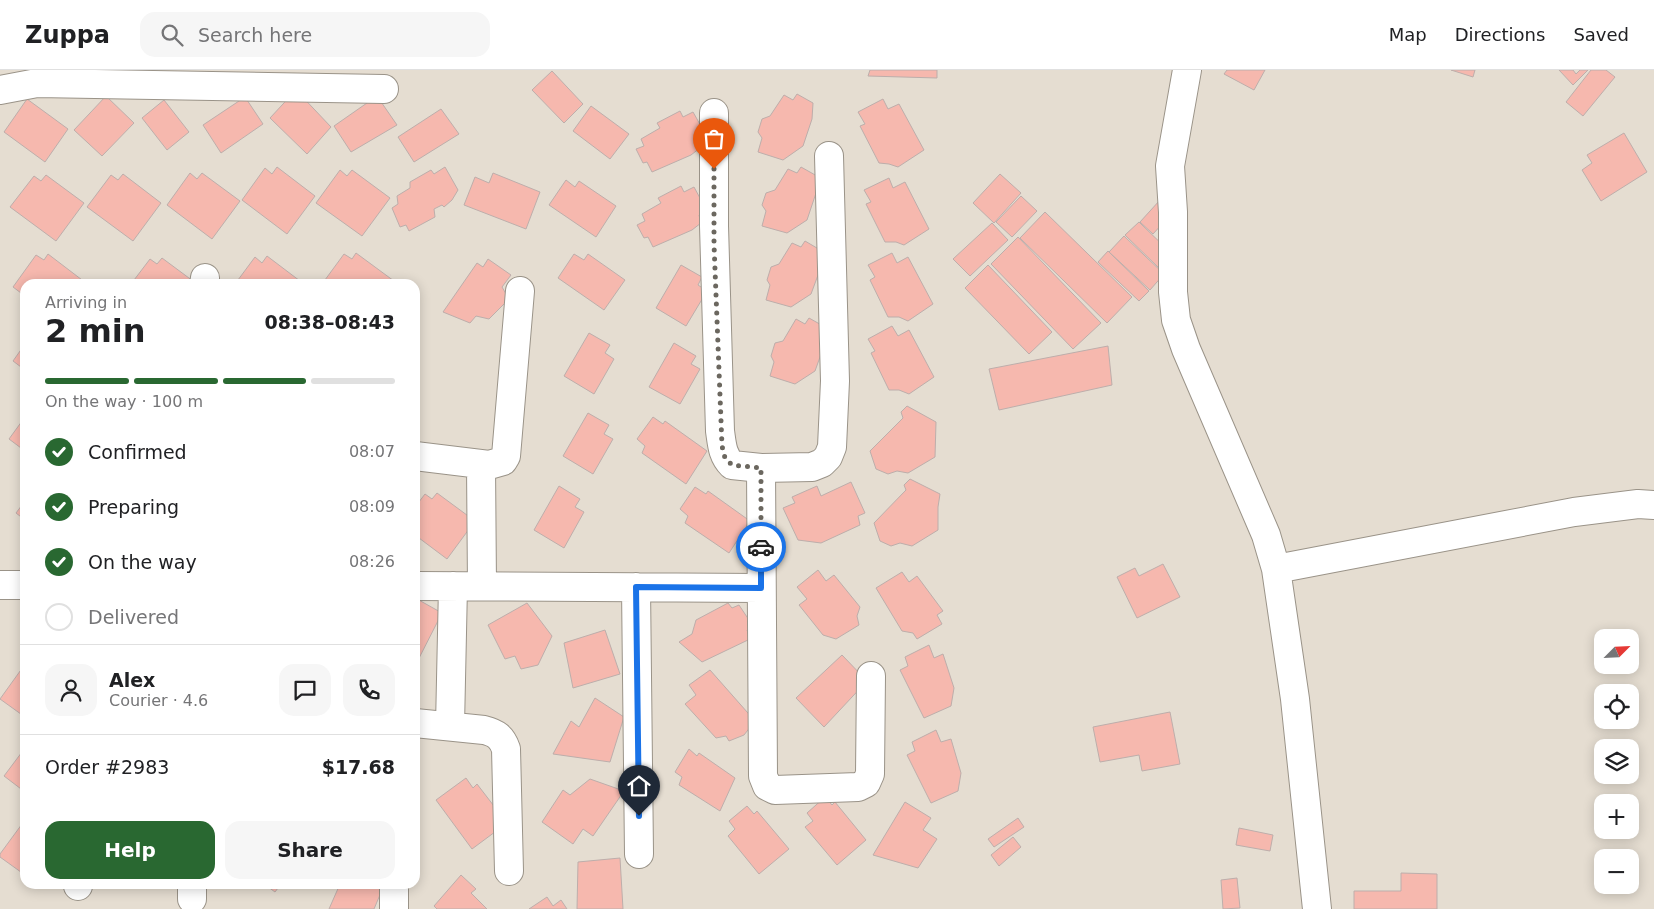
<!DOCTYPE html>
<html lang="en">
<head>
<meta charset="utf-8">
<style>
	body { margin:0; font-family:"DejaVu Sans",sans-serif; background:#f6f6f6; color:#202124; height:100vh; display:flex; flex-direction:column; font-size:19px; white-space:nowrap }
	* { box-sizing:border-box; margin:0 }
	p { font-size:16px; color:#757577 }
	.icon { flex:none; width:28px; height:28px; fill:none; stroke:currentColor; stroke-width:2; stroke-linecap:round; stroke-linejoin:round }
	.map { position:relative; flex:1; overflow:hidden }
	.details { position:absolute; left:20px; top:209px; width:400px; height:610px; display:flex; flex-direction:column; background:#fff; border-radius:15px; box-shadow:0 2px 12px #0003 }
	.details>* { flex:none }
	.needle { width:32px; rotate:66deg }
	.tools { position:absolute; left:1594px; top:559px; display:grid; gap:10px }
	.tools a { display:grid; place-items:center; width:45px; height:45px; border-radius:10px; background:#fff; box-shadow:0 2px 12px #0003; font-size:25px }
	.pin { position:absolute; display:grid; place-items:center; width:42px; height:42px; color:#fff; margin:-51px -21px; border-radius:50% 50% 50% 0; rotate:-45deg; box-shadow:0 0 5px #0007 }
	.pin .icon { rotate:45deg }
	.courier { position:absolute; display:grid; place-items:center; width:50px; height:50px; margin:-25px; border:4px solid #1a73e8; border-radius:50%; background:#fff; color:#222; box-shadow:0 1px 6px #0007 }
	.summary em { font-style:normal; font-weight:700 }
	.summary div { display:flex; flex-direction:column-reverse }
	.summary { display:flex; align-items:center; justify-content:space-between; height:85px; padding:0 25px }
	h1 { font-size:32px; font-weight:700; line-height:38px }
	.bar { display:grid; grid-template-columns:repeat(4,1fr); gap:8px 5px; align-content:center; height:60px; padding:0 25px }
	.bar i { height:6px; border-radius:4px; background:#e0e0e0 }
	.bar .active { background:#296831 }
	.bar p { grid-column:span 4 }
	.line { display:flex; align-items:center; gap:12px; padding:0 25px; border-top:1px solid #e0e0e0 }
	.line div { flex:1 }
	.round { display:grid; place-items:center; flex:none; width:52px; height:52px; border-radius:15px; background:#f6f6f6 }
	ol { padding:0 25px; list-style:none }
	li { display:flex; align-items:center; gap:15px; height:55px }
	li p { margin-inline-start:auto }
	li .icon { padding:5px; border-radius:50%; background:#296831; color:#fff; stroke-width:4 }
	li:last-child { color:#757577 }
	li i { width:28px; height:28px; border:2px solid #e0e0e0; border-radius:50% }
	.primary-button { display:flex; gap:10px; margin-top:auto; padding:10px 25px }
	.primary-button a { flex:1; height:58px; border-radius:15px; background:#296831; color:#fff; font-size:20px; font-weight:700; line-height:58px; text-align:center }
	.primary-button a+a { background:#f6f6f6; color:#202124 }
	header { display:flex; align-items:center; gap:30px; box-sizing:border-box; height:70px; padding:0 25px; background:#fff; border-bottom:1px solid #e0e0e0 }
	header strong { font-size:24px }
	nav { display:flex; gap:28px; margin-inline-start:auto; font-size:18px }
	.search { width:350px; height:45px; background:#f6f6f6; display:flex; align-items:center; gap:12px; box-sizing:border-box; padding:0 18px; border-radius:15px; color:#757577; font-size:19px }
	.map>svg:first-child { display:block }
</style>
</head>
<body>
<header>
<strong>Zuppa</strong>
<div class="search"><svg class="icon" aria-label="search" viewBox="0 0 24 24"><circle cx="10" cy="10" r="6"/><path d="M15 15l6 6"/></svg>Search here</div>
<nav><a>Map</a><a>Directions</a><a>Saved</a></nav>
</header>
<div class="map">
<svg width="1654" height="839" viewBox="0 0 1654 839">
	<rect width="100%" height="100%" fill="#e5ddd1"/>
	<path fill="#f6b8ae" stroke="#bdaeab" d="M 870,0 L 937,0 L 937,8 L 868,6 Z
		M 1227,0 L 1265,0 L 1254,20 L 1224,4 Z
		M 1451,0 L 1475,0 L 1473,7 Z
		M 1559,0 L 1573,0 L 1576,4 L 1580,0 L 1588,0 L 1573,15 Z
		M 1591,0 L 1606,0 L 1615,7 L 1583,46 L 1566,32 Z
		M 552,1 L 583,34 L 564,53 L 532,20 Z
		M 296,20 L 331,57 L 307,84 L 270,48 Z
		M 797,24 L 813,33 L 812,49 L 803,76 L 783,90 L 758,82 L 762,68 L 758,62 L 762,49 L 770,46 L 784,25 L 793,30 Z
		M 106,26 L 134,53 L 102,86 L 74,60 Z
		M 377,26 L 397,55 L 351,82 L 334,56 Z
		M 245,27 L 263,54 L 221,83 L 203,55 Z
		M 27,29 L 68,59 L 45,92 L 4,62 Z
		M 883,29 L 888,39 L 899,34 L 924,80 L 898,97 L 889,94 L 879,93 L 860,56 L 865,54 L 858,42 Z
		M 164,30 L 189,62 L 167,80 L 142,48 Z
		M 591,36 L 629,64 L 610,89 L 573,61 Z
		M 441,39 L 459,64 L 414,92 L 398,67 Z
		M 680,41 L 683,47 L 693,42 L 706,65 L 698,70 L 700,78 L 691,85 L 652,102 L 647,92 L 643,93 L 636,79 L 644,76 L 641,69 L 660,58 L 657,53 Z
		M 1624,63 L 1647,102 L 1601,131 L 1582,100 L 1592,93 L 1587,85 Z
		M 277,97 L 315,126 L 287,164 L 242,130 L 265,98 L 272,104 Z
		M 445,97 L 458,120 L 452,130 L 444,137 L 442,135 L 434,139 L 435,147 L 409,161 L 406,155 L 400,157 L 392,138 L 398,134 L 397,126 L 410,118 L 410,112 L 431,100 L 434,104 Z
		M 801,97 L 817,106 L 816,123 L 807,150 L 787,163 L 762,156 L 766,141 L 762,135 L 766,123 L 775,120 L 788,99 L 797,103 Z
		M 340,100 L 347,106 L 352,100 L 390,128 L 362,166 L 316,133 Z
		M 190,103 L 197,109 L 202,103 L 240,131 L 212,169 L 167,135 Z
		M 493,103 L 540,122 L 526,159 L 464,135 L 475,107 L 489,113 Z
		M 123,104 L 161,133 L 133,171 L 87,137 L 111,105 L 118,110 Z
		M 1000,104 L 1021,123 L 994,153 L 973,133 Z
		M 46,105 L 84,133 L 56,171 L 10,137 L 34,106 L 41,111 Z
		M 889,108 L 893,118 L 905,112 L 929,159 L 904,175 L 896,172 L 885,172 L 866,134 L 871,132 L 864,120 Z
		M 566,110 L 575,117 L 579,111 L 616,136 L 596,167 L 549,135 Z
		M 681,116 L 684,122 L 694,117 L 707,141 L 699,145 L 701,153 L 692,160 L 653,177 L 648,167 L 644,168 L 637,155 L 645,151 L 642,144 L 661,133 L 658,128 Z
		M 1021,126 L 1037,141 L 1012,167 L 996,152 Z
		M 1160,130 L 1173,142 L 1153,164 L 1140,152 Z
		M 1045,142 L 1132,227 L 1107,253 L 1020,168 Z
		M 1139,152 L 1171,183 L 1159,198 L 1125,165 Z
		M 992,153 L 1008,170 L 970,206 L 953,189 Z
		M 1124,166 L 1164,204 L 1150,220 L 1109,182 Z
		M 1018,167 L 1101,253 L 1073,279 L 991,194 Z
		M 805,171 L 822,181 L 821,197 L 811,224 L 791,237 L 766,230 L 770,215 L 767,210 L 771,197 L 779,194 L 792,173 L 801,177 Z
		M 1108,181 L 1149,221 L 1139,231 L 1098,192 Z
		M 356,183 L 394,211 L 392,214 L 322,214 L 344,184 L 352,189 Z
		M 892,183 L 897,193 L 908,187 L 933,234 L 908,251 L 899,247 L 888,247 L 870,210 L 875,207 L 868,195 Z
		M 48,184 L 86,213 L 85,214 L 25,214 L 25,226 L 13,217 L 36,185 L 44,190 Z
		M 574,184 L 584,190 L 588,184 L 625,210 L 604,240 L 558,208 Z
		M 267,186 L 304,214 L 235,214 L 255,187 L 262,193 Z
		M 162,188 L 197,214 L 131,214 L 150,189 L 157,194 Z
		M 488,189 L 511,205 L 502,217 L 509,229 L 489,249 L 476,246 L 470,253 L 443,242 L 477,193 L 483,197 Z
		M 681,195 L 702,207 L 698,215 L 707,221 L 686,256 L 656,238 Z
		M 988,195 L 1052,262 L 1029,284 L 965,218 Z
		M 809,248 L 825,257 L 825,273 L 815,301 L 795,314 L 770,306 L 774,292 L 771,286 L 775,273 L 783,271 L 796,249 L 805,254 Z
		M 892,256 L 898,266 L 909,260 L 934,307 L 909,324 L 899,320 L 889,320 L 871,283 L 875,281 L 868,269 Z
		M 589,263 L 610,275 L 605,283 L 614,289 L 594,324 L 564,306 Z
		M 674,273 L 696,286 L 691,294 L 700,299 L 680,334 L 649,317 Z
		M 25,274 L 25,300 L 13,291 Z
		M 1108,276 L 1112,315 L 999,340 L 989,299 Z
		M 907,336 L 936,352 L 935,387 L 908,403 L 897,401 L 888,404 L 876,399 L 870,381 L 903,348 L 901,342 Z
		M 588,343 L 609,355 L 604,364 L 613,369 L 593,404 L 563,386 Z
		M 25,347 L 25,381 L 9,369 Z
		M 653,347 L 663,354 L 665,351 L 707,381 L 686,414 L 642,383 L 645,376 L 637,369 Z
		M 910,409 L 940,424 L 938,437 L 938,460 L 912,476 L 900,473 L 891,476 L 880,471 L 874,453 L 906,420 L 904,415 Z
		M 851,412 L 865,443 L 858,446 L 860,455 L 821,473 L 798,470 L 783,438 L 795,433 L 792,427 L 817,416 L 821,426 Z
		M 559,416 L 580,429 L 575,437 L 584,442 L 564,478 L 534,460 Z
		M 695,417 L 706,424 L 708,421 L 750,451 L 729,483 L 685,453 L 688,446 L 680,439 Z
		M 437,423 L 475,451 L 447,489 L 415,465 L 415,437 L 425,424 L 432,429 Z
		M 25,431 L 25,450 L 16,443 Z
		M 1163,494 L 1180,527 L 1137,548 L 1117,507 L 1135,498 L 1139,506 Z
		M 818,500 L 826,511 L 834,505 L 860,537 L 857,546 L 859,555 L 836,569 L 823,565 L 799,535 L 807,529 L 797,517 Z
		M 902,502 L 909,512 L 917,506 L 943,541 L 937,545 L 942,554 L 917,569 L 913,563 L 902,561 L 876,518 Z
		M 417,529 L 442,543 L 415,596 L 415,533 Z
		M 527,533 L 552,566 L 538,595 L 521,599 L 515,586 L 505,589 L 488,555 Z
		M 728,533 L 732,538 L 739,535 L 753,556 L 747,560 L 750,569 L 702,592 L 679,572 L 692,564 L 696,550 Z
		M 605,560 L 620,604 L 573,618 L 564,573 Z
		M 929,575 L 934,588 L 943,584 L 954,618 L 951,636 L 924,648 L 900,600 L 908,596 L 905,587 Z
		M 842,585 L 867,611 L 824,657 L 796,628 Z
		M 23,597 L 25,598 L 25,647 L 0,629 Z
		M 710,600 L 755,651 L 744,665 L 729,671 L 726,666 L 716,668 L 685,634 L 696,625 L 689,615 Z
		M 595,628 L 624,647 L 610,692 L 553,684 L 571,651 L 579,657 Z
		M 1170,642 L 1180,694 L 1142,701 L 1139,685 L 1100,692 L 1093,657 Z
		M 936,660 L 941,672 L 951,669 L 961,703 L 958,721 L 931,733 L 907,685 L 915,681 L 912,672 Z
		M 25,678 L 25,722 L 4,706 Z
		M 689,679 L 697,686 L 699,683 L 735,708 L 720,741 L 679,715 L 682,707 L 675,702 Z
		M 466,708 L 473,718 L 477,714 L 507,753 L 472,779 L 436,730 Z
		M 590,709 L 624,721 L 593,766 L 583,759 L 573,774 L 542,752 L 563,720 L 570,725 Z
		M 825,727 L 832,735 L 835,732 L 866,770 L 837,795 L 805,757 L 813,751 L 807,743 Z
		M 905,732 L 931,748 L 923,760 L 937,769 L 918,798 L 873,785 Z
		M 747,736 L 754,744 L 757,741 L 789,779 L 759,804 L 728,766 L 735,759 L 729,751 Z
		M 1018,748 L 1024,757 L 994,777 L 988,769 Z
		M 22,754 L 25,757 L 25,805 L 0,787 L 0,784 Z
		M 1239,758 L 1273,765 L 1270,781 L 1236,775 Z
		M 1013,767 L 1021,777 L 999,796 L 991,785 Z
		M 620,788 L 623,839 L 577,839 L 578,792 Z
		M 1401,803 L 1437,804 L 1437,839 L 1354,839 L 1354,821 L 1401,821 Z
		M 461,805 L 476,819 L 471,823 L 487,839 L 437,839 L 434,836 Z
		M 1237,808 L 1240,838 L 1223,839 L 1221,810 Z
		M 264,814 L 281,814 L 275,822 Z
		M 340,814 L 375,814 L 374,816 L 382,820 L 374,839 L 329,839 Z
		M 547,827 L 553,836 L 561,830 L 567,839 L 529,839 Z"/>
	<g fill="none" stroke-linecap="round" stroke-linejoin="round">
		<defs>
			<path id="street" d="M 1187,0 L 1170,96 L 1173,142 L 1173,222 L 1176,250 L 1186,279 L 1266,465 L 1276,499 L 1295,629 L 1317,839
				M 0,20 L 37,13 L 384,19
				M 714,43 L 714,156 L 720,361 C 722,374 722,385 732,395 L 761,398 L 812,397 L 822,393 L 828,387 L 832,377 L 835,311 L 829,86
				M 204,214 L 205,208
				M 415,386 L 489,395 L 503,391 L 506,386 L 520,221
				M 481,395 L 482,516
				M 761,398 L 763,706 L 767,716 L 775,720 L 858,717 L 866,713 L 870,704 L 871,606
				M 1276,499 L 1574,442 L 1638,434 L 1654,435
				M 0,515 L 25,515
				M 415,516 L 761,518
				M 636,517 L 639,784
				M 415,653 L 484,660 C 496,663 502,667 506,679 L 509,801
				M 450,656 L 453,516
				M 78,816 L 78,814
				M 192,829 L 192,814
				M 394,839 L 394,814"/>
		</defs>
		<use href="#street" stroke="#9a9388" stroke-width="30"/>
		<use href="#street" stroke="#fff" stroke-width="28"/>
	</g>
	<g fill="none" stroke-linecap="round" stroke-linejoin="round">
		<path stroke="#6b675f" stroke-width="5" stroke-dasharray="0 9" d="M 714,99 L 714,174 L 722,376 L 725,388 L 732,395 L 761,398 L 761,477"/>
		<path stroke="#1a73e8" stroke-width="6" d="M 639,746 L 636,517 L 761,518 L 761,477"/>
	</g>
</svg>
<div class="tools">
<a><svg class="needle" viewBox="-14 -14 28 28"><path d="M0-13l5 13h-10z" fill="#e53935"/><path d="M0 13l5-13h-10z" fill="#757577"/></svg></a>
<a><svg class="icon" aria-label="locate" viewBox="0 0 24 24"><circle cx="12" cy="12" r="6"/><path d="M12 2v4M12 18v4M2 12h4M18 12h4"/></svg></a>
<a><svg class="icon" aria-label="layers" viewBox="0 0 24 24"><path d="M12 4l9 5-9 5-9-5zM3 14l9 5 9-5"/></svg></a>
<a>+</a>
<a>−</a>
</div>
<div class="pin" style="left:714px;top:99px;background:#ea580c"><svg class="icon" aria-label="bag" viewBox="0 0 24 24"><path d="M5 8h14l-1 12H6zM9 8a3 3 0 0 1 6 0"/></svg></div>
<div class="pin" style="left:639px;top:746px;background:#1f2937"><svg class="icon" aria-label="home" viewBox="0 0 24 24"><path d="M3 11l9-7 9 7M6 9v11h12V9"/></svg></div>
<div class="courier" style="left:761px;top:477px"><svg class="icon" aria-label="car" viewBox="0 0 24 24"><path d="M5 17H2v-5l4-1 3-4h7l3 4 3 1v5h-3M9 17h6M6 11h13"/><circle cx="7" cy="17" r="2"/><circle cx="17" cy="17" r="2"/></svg></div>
<section class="details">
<div class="summary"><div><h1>2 min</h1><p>Arriving in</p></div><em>08:38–08:43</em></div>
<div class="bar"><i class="active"></i><i class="active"></i><i class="active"></i><i></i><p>On the way · 100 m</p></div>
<ol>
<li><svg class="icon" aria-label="check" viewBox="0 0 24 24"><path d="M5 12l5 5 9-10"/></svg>Confirmed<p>08:07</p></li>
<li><svg class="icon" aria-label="check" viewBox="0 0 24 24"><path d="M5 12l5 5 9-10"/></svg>Preparing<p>08:09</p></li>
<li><svg class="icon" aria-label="check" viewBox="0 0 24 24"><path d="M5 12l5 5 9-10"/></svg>On the way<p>08:26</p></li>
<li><i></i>Delivered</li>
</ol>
<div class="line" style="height:90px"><a class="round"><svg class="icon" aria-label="person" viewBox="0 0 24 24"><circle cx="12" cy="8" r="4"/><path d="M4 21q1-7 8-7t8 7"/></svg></a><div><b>Alex</b><p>Courier · 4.6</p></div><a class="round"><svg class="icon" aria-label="chat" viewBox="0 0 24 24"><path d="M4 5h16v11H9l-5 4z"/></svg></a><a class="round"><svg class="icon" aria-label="phone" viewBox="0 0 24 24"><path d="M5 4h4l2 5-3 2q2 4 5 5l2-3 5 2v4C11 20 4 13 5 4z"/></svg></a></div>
<div class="line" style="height:65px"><div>Order #2983</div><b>$17.68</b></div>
<div class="primary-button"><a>Help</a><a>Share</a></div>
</section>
</div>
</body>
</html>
